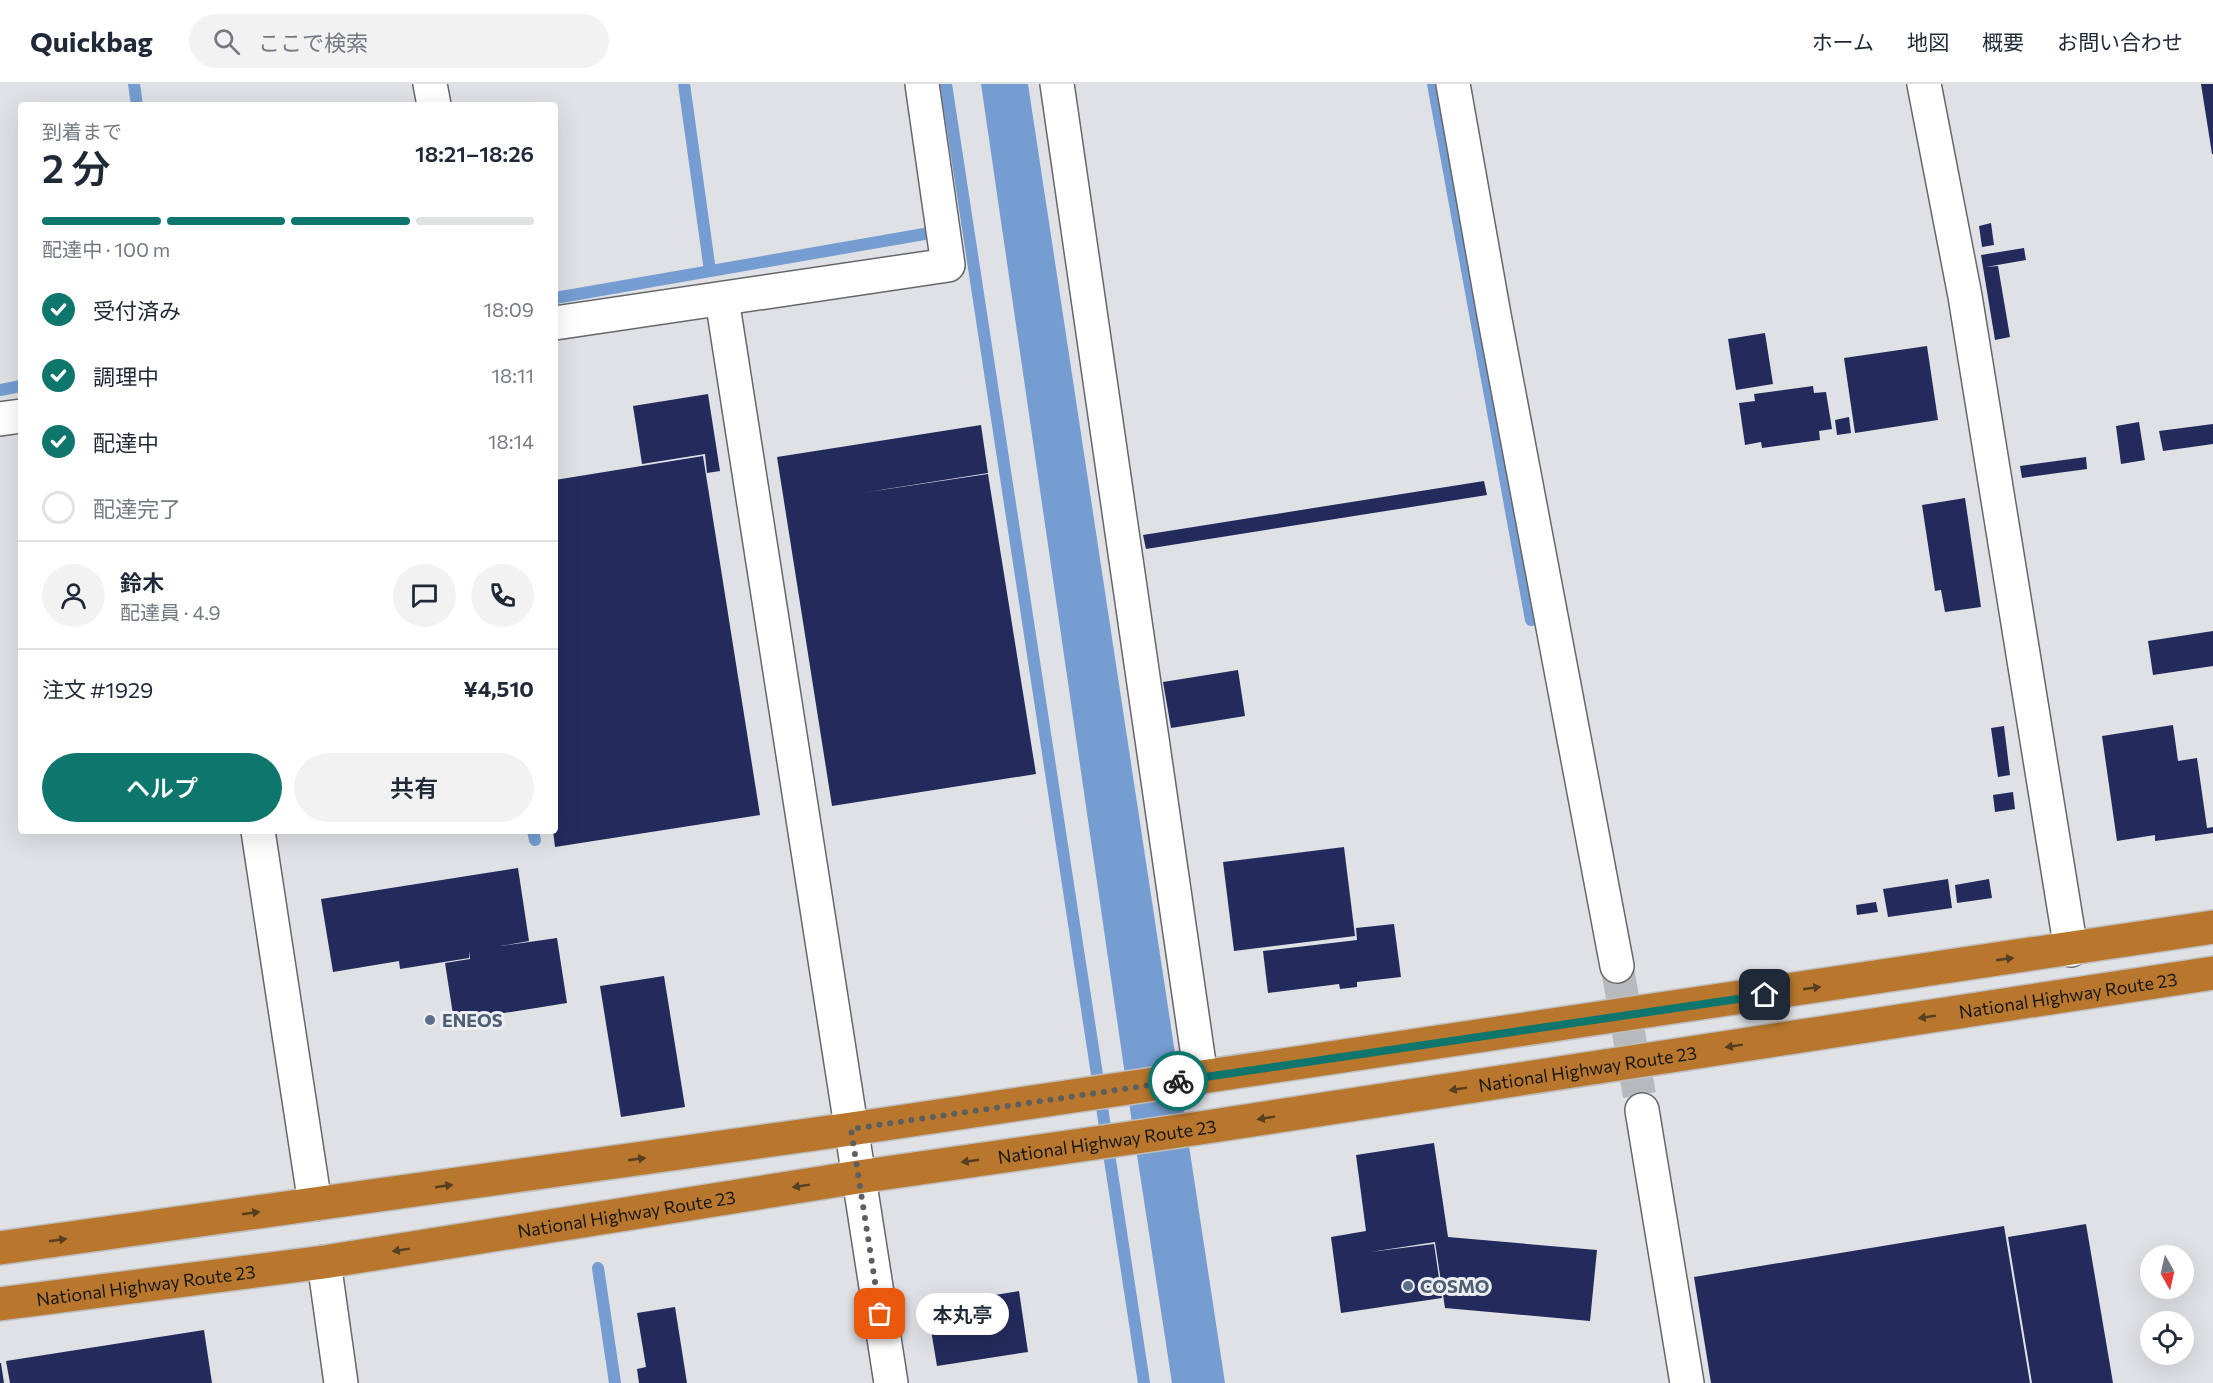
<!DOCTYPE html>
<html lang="ja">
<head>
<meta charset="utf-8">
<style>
	body { margin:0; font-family:Commissioner,"Noto Sans JP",sans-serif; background:#f2f2f3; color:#1f2937; height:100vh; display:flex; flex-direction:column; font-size:22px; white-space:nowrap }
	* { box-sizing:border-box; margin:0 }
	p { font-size:20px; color:#747a83 }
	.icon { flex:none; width:33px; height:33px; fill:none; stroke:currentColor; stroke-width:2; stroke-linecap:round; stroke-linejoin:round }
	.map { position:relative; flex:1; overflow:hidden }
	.side { position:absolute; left:18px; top:18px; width:540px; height:732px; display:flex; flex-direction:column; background:#fff; border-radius:6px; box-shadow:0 6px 24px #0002 }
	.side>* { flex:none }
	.needle { width:39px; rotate:172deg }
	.controls { position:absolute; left:2140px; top:1161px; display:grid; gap:12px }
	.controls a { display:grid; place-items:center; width:54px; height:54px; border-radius:50%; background:#fff; box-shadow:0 6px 24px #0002; font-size:30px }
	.pin { position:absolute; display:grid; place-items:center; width:51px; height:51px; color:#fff; margin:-26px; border-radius:12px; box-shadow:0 3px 9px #0006 }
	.courier { position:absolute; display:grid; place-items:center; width:60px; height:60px; margin:-30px; border:4px solid #0f766e; border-radius:50%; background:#fff; color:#222; box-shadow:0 2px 8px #0007 }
	.bubble { position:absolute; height:42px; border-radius:21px; background:#fff; box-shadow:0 6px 24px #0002; font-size:20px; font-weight:600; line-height:42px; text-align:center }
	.headline em { font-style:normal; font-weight:600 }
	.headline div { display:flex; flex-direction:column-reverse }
	.headline { display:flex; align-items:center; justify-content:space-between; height:102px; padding:0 24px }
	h1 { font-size:39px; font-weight:600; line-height:45px }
	.bar { display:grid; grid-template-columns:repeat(4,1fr); gap:9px 6px; align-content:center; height:72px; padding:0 24px }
	.bar i { height:8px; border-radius:4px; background:#e0e1e3 }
	.bar .current { background:#0f766e }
	.bar p { grid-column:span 4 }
	.line { display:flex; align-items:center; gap:15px; padding:0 24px; border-top:2px solid #e0e1e3 }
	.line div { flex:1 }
	.round { display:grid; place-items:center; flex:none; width:63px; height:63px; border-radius:32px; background:#f2f2f3 }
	ol { padding:0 24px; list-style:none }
	li { display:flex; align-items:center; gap:18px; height:66px }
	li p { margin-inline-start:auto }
	li .icon { padding:6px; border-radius:50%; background:#0f766e; color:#fff; stroke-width:4 }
	li:last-child { color:#747a83 }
	li i { width:33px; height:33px; border:3px solid #e0e1e3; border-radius:50% }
	.primary-button { display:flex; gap:12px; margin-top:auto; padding:12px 24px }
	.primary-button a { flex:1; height:69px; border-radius:36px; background:#0f766e; color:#fff; font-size:24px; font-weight:600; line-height:69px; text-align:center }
	.primary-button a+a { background:#f2f2f3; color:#1f2937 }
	header { display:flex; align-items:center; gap:36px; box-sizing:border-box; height:84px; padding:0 30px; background:#fff; border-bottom:2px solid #e0e1e3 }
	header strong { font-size:28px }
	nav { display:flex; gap:33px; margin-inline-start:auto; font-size:21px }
	.search { width:420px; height:54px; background:#f2f2f3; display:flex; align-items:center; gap:15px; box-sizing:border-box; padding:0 21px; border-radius:33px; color:#747a83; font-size:22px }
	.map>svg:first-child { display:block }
</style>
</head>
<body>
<header>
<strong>Quickbag</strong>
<div class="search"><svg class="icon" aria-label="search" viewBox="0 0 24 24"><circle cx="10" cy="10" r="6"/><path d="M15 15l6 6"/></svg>ここで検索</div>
<nav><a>ホーム</a><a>地図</a><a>概要</a><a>お問い合わせ</a></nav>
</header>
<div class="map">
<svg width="2213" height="1299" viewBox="0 0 2213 1299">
	<rect width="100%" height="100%" fill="#e0e1e5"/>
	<path fill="#759dd1" d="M 981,0 L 1028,0 L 1225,1299 L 1172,1299 L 1131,1032 Z"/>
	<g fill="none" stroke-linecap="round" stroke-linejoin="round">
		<path stroke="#759dd1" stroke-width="12" d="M 134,0 L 137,21
			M 684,0 L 710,187
			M 946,0 L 1144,1299
			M 1433,0 L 1531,536
			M 555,214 L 930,149
			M 0,306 L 21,302
			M 533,747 L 535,756
			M 598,1184 L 615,1299"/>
	</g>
	<path fill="#232b5d" d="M 2201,0 L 2213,0 L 2213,70 L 2212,70 Z
		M 1991,139 L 1994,161 L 1982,163 L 1979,142 Z
		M 2024,164 L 2026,176 L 1986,183 L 1998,182 L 2010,253 L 1995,256 L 1981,171 Z
		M 1765,249 L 1773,300 L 1736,306 L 1728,255 Z
		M 1927,262 L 1938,336 L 1855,349 L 1844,274 Z
		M 1813,302 L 1814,309 L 1826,308 L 1832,345 L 1819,347 L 1820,356 L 1762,364 L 1761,358 L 1745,361 L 1739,319 L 1755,317 L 1754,310 Z
		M 708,310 L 720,387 L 707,389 L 705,370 L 642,380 L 633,322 Z
		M 1849,333 L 1851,349 L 1837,351 L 1835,336 Z
		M 2139,338 L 2145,376 L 2121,380 L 2116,342 Z
		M 2213,340 L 2213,360 L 2163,367 L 2159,347 Z
		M 981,341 L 988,389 L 861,409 L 988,390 L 1036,690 L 832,722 L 777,373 Z
		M 703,372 L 760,731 L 555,763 L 553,747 L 555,747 L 555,396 Z
		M 2086,373 L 2087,385 L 2022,394 L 2020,382 Z
		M 1484,397 L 1487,411 L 1146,465 L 1143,451 Z
		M 1965,414 L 1981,523 L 1945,528 L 1941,506 L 1935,507 L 1922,421 Z
		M 2213,547 L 2213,582 L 2153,591 L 2148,557 Z
		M 1238,586 L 1245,632 L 1171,644 L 1163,598 Z
		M 2173,641 L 2178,677 L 2197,674 L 2207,744 L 2213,743 L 2213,749 L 2155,757 L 2155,751 L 2117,757 L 2102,652 Z
		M 2004,642 L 2010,691 L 1998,693 L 1991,644 Z
		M 2013,708 L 2015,725 L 1995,728 L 1993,711 Z
		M 1344,763 L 1355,852 L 1234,867 L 1223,778 Z
		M 518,784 L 529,857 L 501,862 L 557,854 L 567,919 L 454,937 L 445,879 L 470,875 L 469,867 L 469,874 L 400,885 L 399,877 L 333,888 L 321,815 Z
		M 1948,795 L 1952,824 L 1888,833 L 1883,805 Z
		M 1989,795 L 1992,814 L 1957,819 L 1955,801 Z
		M 1876,818 L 1878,828 L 1857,831 L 1856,821 Z
		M 1394,840 L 1401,893 L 1357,898 L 1357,903 L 1340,905 L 1339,900 L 1268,909 L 1263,867 L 1357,856 L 1356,844 Z
		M 664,892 L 685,1023 L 621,1033 L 600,902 Z
		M 1434,1059 L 1448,1153 L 1597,1166 L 1590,1237 L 1445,1224 L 1435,1158 L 1370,1168 L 1434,1160 L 1442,1214 L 1341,1229 L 1331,1153 L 1366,1147 L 1356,1071 Z
		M 2086,1140 L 2113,1299 L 2032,1299 L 2008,1153 Z
		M 2004,1142 L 2030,1299 L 1711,1299 L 1694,1193 Z
		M 1019,1207 L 1028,1268 L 937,1282 L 927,1222 Z
		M 675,1223 L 687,1299 L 639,1299 L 637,1285 L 646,1283 L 637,1229 Z
		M 204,1246 L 212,1299 L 10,1299 L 6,1277 Z
		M 0,1279 L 1,1279 L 4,1299 L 0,1299 Z"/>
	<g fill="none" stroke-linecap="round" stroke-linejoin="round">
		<path stroke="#b8b9bc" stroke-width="33" stroke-dasharray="33 16" stroke-linecap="butt" d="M 1617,882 L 1642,1026"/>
		<defs>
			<path id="minor" d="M 430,0 L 434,21
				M 1057,0 L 1201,993
				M 1453,0 L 1494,231 L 1617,882
				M 1924,0 L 1965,212 L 2071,866
				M 722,215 L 891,1299
				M 555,239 L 948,181 L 922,0
				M 0,335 L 21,332
				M 258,747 L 315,1120
				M 1642,1026 L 1687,1299
				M 324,1178 L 341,1299"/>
			<g id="highway">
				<path d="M 0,1164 L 851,1045 L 2213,843"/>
				<path id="s1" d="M 0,1220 L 324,1178 L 858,1093 L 1200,1044 L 2213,889"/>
			</g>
		</defs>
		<use href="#minor" stroke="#66676a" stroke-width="36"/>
		<use href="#highway" stroke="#bebebe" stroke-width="36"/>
		<use href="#minor" stroke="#fff" stroke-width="33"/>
		<use href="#highway" stroke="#b9772e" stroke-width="33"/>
	</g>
	<defs><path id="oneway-solid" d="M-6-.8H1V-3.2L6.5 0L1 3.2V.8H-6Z" transform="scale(1.5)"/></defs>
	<g fill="#573d21">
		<use href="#oneway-solid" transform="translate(2005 875) rotate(-8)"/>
		<use href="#oneway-solid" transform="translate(1812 904) rotate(-8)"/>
		<use href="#oneway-solid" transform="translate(1927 933) rotate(171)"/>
		<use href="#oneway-solid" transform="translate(1734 962) rotate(171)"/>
		<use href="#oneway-solid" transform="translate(1458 1005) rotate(171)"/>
		<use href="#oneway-solid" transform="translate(1266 1034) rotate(171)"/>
		<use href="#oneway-solid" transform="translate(637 1075) rotate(-8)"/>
		<use href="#oneway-solid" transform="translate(970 1077) rotate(172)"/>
		<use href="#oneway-solid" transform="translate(444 1102) rotate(-8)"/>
		<use href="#oneway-solid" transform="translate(801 1102) rotate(171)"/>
		<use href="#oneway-solid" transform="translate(251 1129) rotate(-8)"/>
		<use href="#oneway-solid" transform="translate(58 1156) rotate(-8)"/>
		<use href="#oneway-solid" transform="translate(401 1166) rotate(171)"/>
	</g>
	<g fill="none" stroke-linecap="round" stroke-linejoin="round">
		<path stroke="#5d5e60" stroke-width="6" stroke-dasharray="0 10.8" d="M 880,1230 L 851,1045 L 1178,997"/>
		<path stroke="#0f766e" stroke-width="8" d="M 1178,997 L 1765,911"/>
	</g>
	<g fill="#5c6f8a" stroke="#edeef2" stroke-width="2">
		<circle cx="430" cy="936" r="6"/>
		<circle cx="1408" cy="1202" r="6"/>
	</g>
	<g text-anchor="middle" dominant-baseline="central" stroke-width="6" stroke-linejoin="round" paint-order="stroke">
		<g font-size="18" fill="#161718" stroke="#edeef2">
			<text stroke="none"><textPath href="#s1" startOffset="2091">National Highway Route 23</textPath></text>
			<text stroke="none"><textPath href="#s1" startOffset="1605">National Highway Route 23</textPath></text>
			<text stroke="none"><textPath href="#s1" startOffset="1119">National Highway Route 23</textPath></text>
			<text stroke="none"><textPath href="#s1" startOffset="633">National Highway Route 23</textPath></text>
			<text stroke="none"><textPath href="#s1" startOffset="147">National Highway Route 23</textPath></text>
		</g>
		<g font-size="18" font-weight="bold" fill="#4e5e75" stroke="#edeef2" text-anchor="start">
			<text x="442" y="936">ENEOS</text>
			<text x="1420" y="1202">COSMO</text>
		</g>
	</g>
</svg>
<div class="controls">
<a><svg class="needle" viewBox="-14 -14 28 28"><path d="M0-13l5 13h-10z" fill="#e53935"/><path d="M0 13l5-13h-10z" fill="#747a83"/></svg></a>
<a><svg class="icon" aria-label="locate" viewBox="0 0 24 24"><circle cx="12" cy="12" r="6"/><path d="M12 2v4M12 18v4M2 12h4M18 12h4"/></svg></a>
</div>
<div class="pin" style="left:880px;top:1230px;background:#ea580c"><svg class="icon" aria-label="bag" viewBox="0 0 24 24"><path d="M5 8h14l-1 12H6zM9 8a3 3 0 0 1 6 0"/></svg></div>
<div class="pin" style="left:1765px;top:911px;background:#1f2937"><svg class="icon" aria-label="home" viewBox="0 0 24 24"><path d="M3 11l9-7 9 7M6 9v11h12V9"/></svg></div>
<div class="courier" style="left:1178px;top:997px"><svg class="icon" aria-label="bike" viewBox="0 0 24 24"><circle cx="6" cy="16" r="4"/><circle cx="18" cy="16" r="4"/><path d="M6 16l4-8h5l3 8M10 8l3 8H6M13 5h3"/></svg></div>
<div class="bubble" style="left:916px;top:1209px;width:93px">本丸亭</div>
<section class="side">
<div class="headline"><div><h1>2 分</h1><p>到着まで</p></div><em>18:21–18:26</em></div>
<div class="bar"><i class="current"></i><i class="current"></i><i class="current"></i><i></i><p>配達中 · 100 m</p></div>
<ol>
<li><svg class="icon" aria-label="check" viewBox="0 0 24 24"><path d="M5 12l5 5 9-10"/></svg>受付済み<p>18:09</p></li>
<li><svg class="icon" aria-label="check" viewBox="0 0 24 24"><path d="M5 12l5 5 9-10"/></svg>調理中<p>18:11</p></li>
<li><svg class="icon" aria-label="check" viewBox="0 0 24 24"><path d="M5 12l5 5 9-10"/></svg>配達中<p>18:14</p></li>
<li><i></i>配達完了</li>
</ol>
<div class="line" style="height:108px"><a class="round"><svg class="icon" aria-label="person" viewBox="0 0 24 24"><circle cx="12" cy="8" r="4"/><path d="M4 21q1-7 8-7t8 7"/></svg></a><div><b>鈴木</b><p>配達員 · 4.9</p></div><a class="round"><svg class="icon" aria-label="chat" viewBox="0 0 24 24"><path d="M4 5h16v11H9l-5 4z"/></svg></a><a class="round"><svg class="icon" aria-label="phone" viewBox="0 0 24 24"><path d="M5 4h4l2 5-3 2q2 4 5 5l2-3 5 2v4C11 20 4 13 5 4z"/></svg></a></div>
<div class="line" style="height:78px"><div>注文 #1929</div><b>¥4,510</b></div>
<div class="primary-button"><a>ヘルプ</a><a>共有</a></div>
</section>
</div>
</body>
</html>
